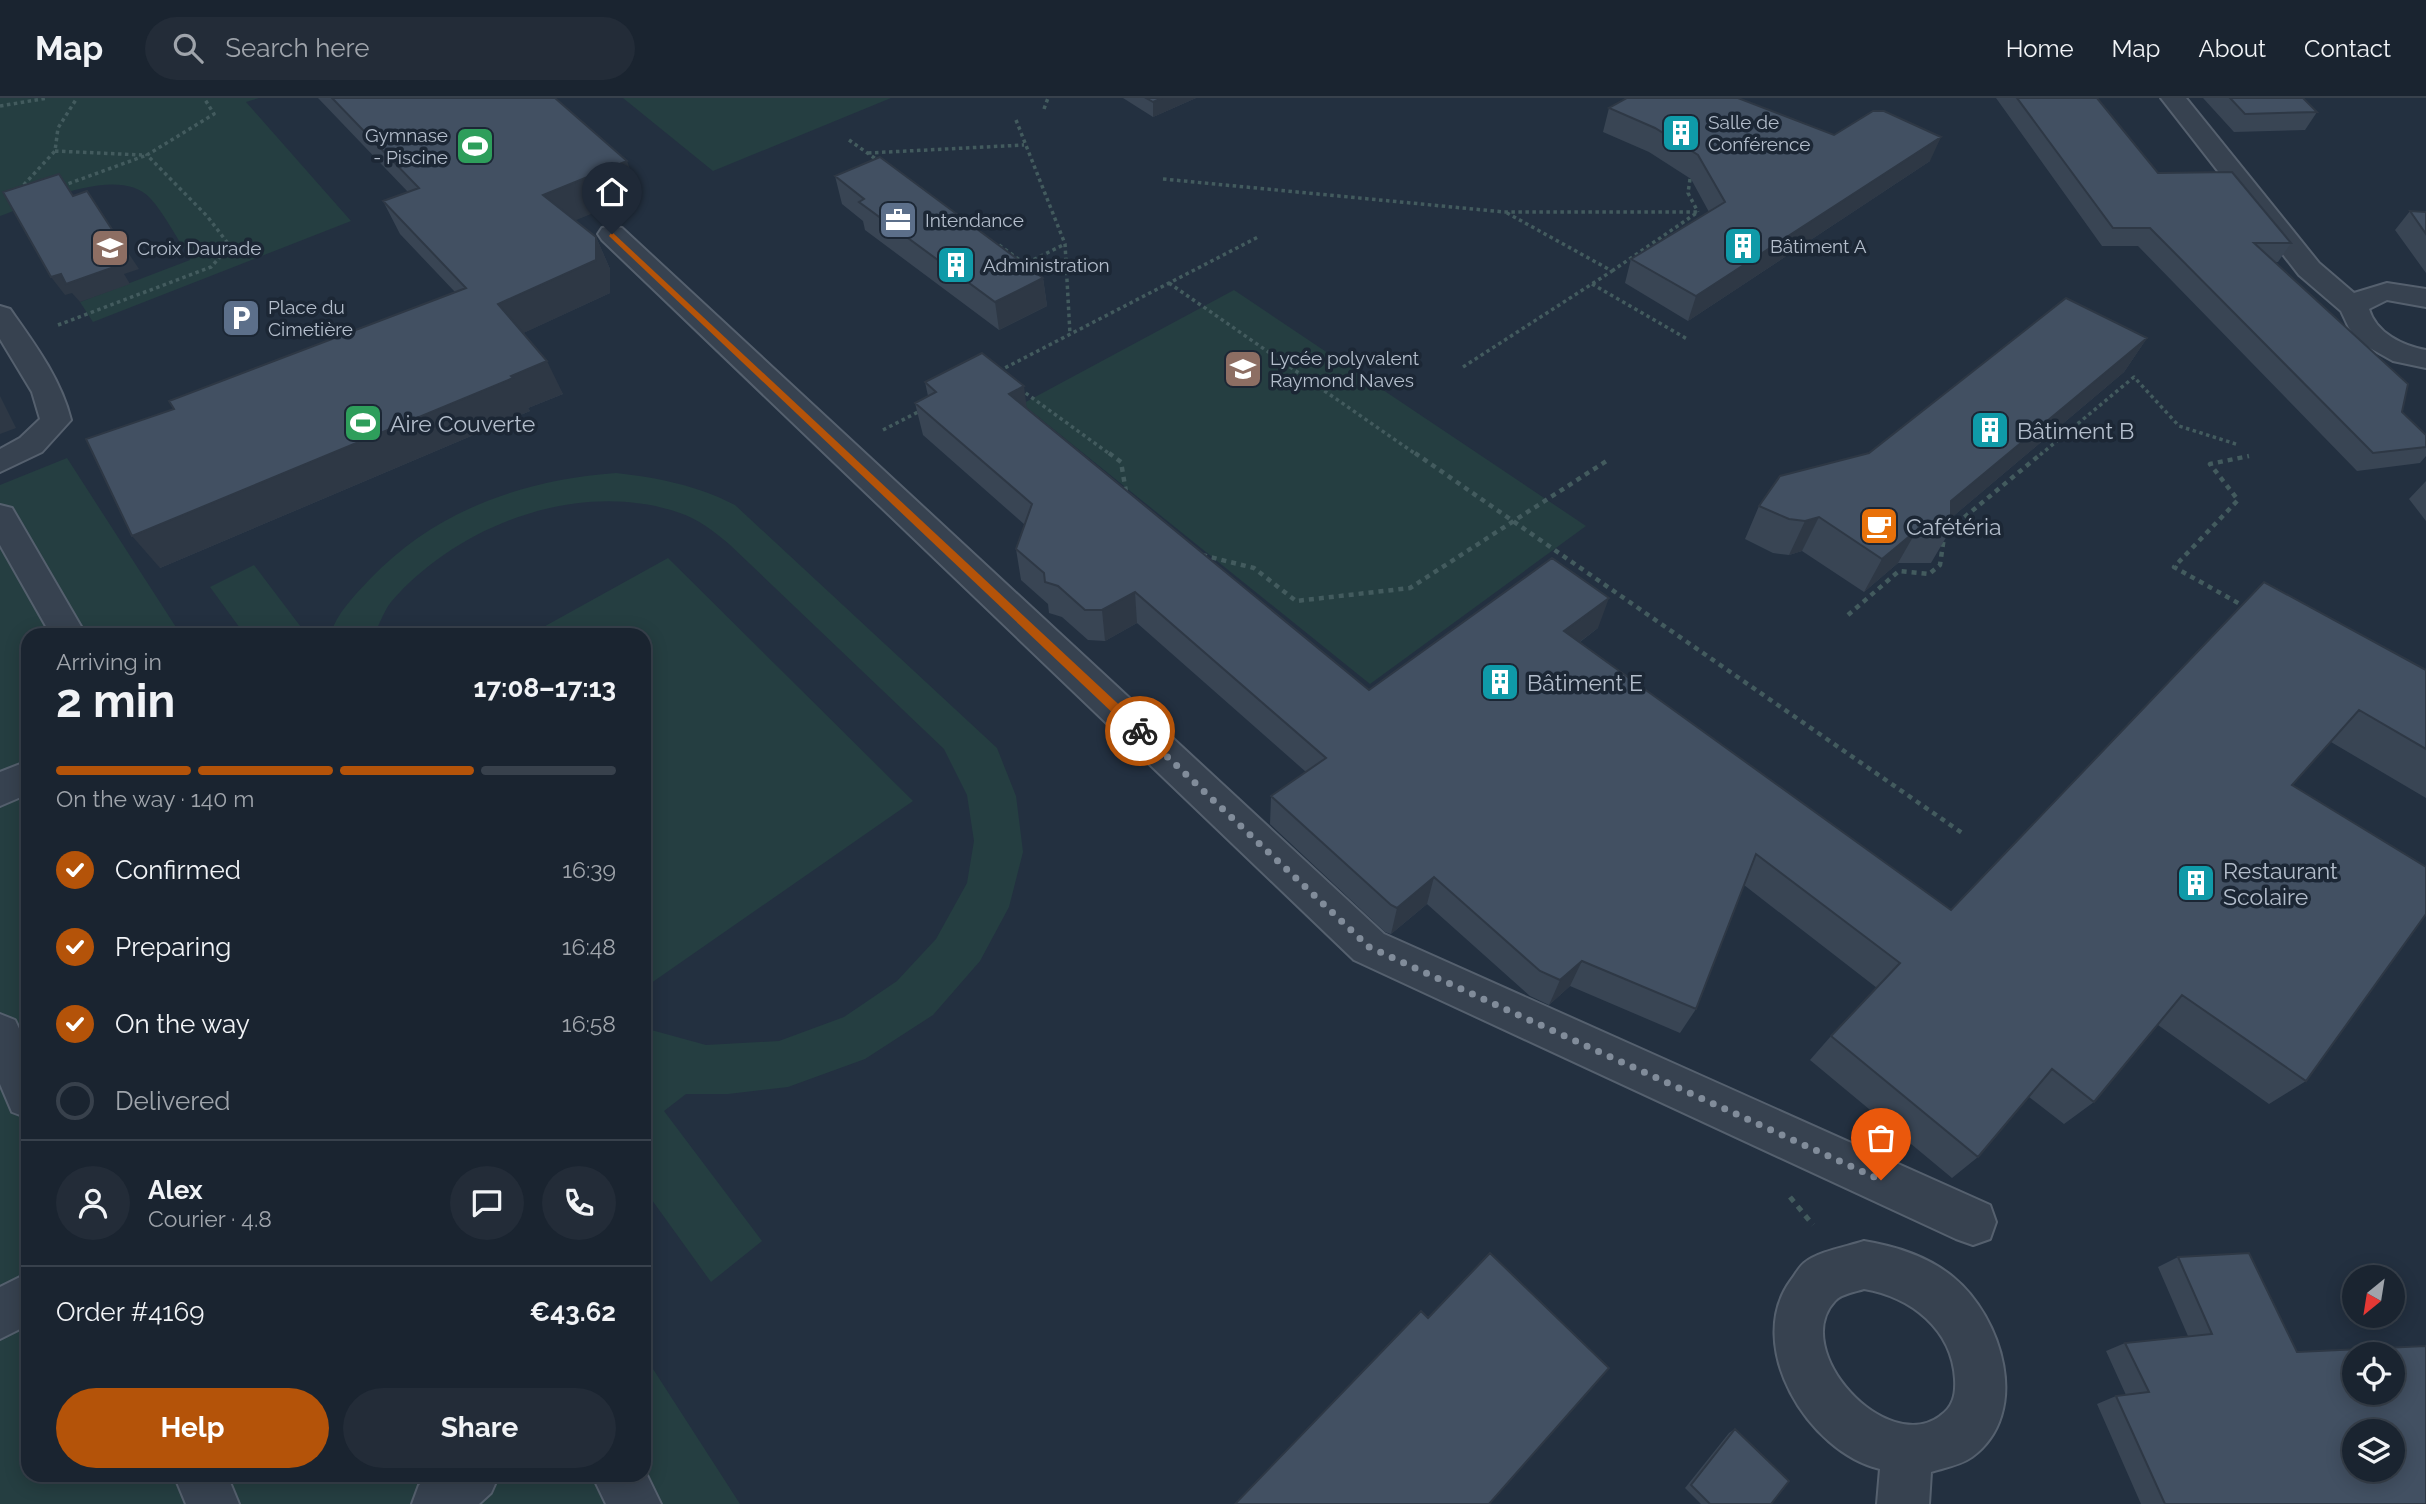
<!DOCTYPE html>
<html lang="en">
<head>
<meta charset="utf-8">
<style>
	body { margin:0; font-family:Raleway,sans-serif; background:#232c38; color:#f1f3f6; height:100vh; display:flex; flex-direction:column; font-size:26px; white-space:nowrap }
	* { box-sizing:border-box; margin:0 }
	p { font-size:23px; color:#9fa4ab }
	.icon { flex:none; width:38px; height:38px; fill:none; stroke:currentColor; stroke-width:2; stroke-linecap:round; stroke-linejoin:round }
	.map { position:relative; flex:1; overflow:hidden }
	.sheet { position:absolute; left:21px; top:530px; width:630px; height:854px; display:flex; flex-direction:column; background:#1a2430; border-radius:21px; box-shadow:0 4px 18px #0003,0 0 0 2px #38414c }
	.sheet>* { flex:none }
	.needle { width:46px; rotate:210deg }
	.controls { position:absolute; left:2342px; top:1167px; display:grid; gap:14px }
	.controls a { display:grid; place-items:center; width:63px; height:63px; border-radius:50%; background:#1a2430; box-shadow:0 4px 18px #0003,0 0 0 2px #38414c; font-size:35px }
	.pin { position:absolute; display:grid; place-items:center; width:60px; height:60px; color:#fff; margin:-72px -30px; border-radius:50% 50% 50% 0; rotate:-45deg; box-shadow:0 0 7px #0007 }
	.pin .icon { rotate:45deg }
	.courier { position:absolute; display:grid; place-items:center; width:70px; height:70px; margin:-35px; border:5px solid #b45309; border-radius:50%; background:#fff; color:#222; box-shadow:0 2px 9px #0007 }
	.headline em { font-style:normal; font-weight:700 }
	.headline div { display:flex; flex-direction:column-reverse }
	.headline { display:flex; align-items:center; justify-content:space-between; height:119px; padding:0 35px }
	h1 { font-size:46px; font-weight:700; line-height:52px }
	.bar { display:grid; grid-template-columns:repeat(4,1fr); gap:10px 7px; align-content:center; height:84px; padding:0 35px }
	.bar i { height:9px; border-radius:5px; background:#38414c }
	.bar .selected { background:#b45309 }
	.bar p { grid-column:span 4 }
	.line { display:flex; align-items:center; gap:18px; padding:0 35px; border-top:2px solid #38414c }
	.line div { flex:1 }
	.round { display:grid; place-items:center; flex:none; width:74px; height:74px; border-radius:37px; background:#232c38 }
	ol { padding:0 35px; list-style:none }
	li { display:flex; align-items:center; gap:21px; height:77px }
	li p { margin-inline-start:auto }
	li .icon { padding:7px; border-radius:50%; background:#b45309; color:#fff; stroke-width:4 }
	li:last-child { color:#9fa4ab }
	li i { width:38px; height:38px; border:4px solid #38414c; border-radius:50% }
	.button { display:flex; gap:14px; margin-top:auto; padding:14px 35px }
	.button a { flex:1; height:80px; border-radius:42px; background:#b45309; color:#fff; font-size:28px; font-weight:700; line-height:80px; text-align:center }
	.button a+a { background:#232c38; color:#f1f3f6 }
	header { display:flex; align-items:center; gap:42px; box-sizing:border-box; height:98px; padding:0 35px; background:#1a2430; border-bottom:2px solid #38414c }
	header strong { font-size:33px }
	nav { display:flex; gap:38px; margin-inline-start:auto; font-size:24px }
	.search { width:490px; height:63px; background:#232c38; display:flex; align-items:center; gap:18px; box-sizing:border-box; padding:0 24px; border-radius:38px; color:#9fa4ab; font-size:26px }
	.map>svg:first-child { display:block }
</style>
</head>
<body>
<header>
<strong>Map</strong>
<div class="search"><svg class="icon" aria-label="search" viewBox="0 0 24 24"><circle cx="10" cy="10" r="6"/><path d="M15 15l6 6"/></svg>Search here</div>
<nav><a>Home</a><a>Map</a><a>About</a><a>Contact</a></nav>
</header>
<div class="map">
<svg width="2426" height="1406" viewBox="0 0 2426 1406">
	<rect width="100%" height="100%" fill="#233040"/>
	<path fill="#253e41" d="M 0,0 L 259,0 L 246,4 L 351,123 L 93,224 L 80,204 L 190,162 L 189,158 C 177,141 164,115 150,100 C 118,66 36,106 0,118 Z
		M 623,0 L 891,0 L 713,73 Z
		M 1234,192 L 1586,428 L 1370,586 L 1022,306 Z
		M 67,360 L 181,537 L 28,537 L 28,1377 L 644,1377 L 644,1257 L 740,1406 L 0,1406 L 0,387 Z
		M 616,375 C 659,380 696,387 735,407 L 997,650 L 1016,698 L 1023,754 L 1009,809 L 980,863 L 933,917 L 865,961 L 788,989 L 728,996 L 686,996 L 664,1013 L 762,1143 L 711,1184 L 644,1091 L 644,930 L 706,947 L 779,943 L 844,919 L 897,883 L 936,841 L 967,785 L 974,743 L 967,697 L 944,651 L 729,446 C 715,434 698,421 680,415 C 580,380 457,427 391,504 C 384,513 379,527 374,537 L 330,537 C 337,515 354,498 370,481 C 436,412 523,382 616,375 Z
		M 668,460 L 913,703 L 644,890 L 644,537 L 529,537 Z
		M 254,467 L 307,537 L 245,537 L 210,489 Z"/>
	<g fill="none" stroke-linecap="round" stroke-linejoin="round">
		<defs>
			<path id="minor" d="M 2161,0 L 2186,0 L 2319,165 L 2354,195 L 2387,185 L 2426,191 L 2426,209 L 2387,202 L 2369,211 C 2376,235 2403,248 2426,252 L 2426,270 L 2393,263 L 2361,245 L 2349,230 L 2341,213 L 2299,177 Z
				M 612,128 L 622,130 L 1384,836 L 1990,1107 L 1996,1124 L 1990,1141 L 1973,1147 L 1956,1141 L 1354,862 L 602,142 L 598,136 L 602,130 Z
				M 0,208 L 10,211 C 34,245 61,281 71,322 L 42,354 L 0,374 L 0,351 L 20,340 L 40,321 L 32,294 L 0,241 Z
				M 0,407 L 12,410 L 86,537 L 51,537 L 0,447 Z
				M 28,663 L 28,696 L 0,708 L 0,674 Z
				M 0,916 L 15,922 L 28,950 L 28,1020 L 12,1014 L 0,986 Z
				M 1864,1143 C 1895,1148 1929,1159 1953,1179 C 2002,1219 2032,1315 1972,1359 C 1961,1367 1944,1370 1931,1374 L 1929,1406 L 1877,1406 L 1880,1371 C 1808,1354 1743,1247 1791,1182 C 1795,1177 1799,1169 1804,1165 C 1819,1153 1846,1149 1864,1143 ZM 1864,1191 C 1911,1199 1952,1231 1955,1281 C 1956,1297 1953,1309 1940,1318 C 1886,1358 1789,1252 1835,1203 C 1841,1196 1855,1194 1864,1191 Z
				M 28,1175 L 28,1227 L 0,1241 L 0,1189 Z
				M 644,1371 L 661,1406 L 606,1406 L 592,1377 L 644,1377 Z
				M 174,1377 L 227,1377 L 239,1406 L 186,1406 Z
				M 432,1377 L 499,1377 L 491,1395 L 479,1406 L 412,1406 L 419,1387 Z"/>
		</defs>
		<use href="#minor" stroke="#55606e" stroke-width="4"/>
		<path stroke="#435b5e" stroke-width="3.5" stroke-dasharray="3.5 3.5" stroke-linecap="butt" d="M 0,8 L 48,0
			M 1044,11 L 1048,0
			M 1016,22 L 1065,146 L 1070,236
			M 849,42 L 880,64
			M 55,53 L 142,57
			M 868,55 L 1024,47
			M 1163,81 L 1504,114 L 1698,114
			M 1690,81 L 1688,95 L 1698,114
			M 62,88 L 147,57
			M 19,92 L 55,53 L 58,30 L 77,0
			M 999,147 L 1025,166 L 1065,146
			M 1612,173 L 1698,114
			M 1169,185 L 1417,357
			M 1592,186 L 1687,241
			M 58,227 L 211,169 L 230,148 L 207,118 L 147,57 L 214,16 L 204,0
			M 1463,269 L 1612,173 L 1507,115
			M 999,273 L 1260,138
			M 1020,291 L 1111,357
			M 883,332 L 922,312
			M 2040,357 L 2134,279 L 2179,328 L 2239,347"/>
		<path stroke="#435b5e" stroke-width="4.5" stroke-dasharray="5 5" stroke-linecap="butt" d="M 1109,355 L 1121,364 L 1126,394
			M 1415,355 L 1965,737
			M 1949,432 L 2042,355
			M 1202,457 L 1254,470 L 1296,503 L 1410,490 L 1608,362
			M 2247,510 L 2174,469 L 2238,402 L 2210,366 L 2249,358
			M 1848,517 L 1899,473 L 1929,476 L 1940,467 L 1944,439"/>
		<path stroke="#435b5e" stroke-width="5" stroke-dasharray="6 6" stroke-linecap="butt" d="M 1790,1099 L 1813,1127"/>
		<use href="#minor" fill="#374250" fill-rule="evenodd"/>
	</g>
	<path fill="#394554" d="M 318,0 L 555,0 L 639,96 L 575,122 L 596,139 L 610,171 L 610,195 L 523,235 L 563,296 L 528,310 L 530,313 L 160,470 L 174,311 L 455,194 L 400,136 L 383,103 L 408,94 Z
		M 1123,0 L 1196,0 L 1153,19 Z
		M 1996,0 L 2097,0 L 2158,75 L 2291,145 L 2278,164 L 2275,164 L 2402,314 L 2426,337 L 2426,358 L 2420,365 L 2357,373 L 2138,148 L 2102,148 Z
		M 2203,0 L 2303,0 L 2317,14 L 2305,32 L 2234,34 Z
		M 1609,10 L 1834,37 L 1930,63 L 1688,223 L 1625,185 L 1631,161 L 1709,114 L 1691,81 L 1649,54 L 1603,34 Z
		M 835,78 L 1043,180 L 1047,208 L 999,232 L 865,132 L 863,123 L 842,106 Z
		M 2410,113 L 2426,114 L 2426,175 L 2395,132 Z
		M 2147,240 L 2124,274 L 1951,420 L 1951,431 L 1931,465 L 1898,465 L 1864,494 L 1802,453 L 1789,457 L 1773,455 L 1745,441 L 1759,408 L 1869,355 Z
		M 925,284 L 1027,310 L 1369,592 L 1598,530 L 1580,544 L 1951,812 L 2426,572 L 2426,700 L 2331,644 L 2292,687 L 2306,983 L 2269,1006 L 2158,927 L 2094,1004 L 2064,1026 L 2029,999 L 1978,1059 L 1952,1080 L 1810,962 L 1831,938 L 1877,890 L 1744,787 L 1696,911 L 1680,935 L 1570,888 L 1549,907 L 1530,898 L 1427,806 L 1391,836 L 1385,834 L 1270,726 L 1271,698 L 1306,674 L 1137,525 L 1105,543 L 1088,542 L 1062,519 L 1049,515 L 1048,506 L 1021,482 L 1016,451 L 1025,427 L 923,337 L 915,305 L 928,298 Z
		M 2426,383 L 2426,423 L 2409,401 Z
		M 2178,1159 L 2297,1254 L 2426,1406 L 2141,1406 L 2097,1306 L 2116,1298 L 2126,1297 L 2106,1253 L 2125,1245 L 2188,1238 L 2158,1169 Z
		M 1735,1331 L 1771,1406 L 1701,1406 L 1685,1390 L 1729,1335 Z"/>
	<path fill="#2e3845" d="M 1162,0 L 1196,0 L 1153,19 L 1153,4 Z
		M 1941,39 L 1930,63 L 1688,223 L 1696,198 Z
		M 627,63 L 639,96 L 557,130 L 543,97 Z
		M 87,93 L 139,171 L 124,176 L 130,186 L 80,204 L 72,195 L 65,197 L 51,179 L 110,158 Z
		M 596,139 L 610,171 L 610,195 L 515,239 L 498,206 Z
		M 1043,180 L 1047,208 L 999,232 L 995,204 Z
		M 2147,240 L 2124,274 L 1938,431 L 1951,403 Z
		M 547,263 L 563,296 L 528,310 L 530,313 L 160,470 L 132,438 Z
		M 1024,288 L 1028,320 L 1009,296 Z
		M 0,298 L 16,330 L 0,336 Z
		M 1819,419 L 1802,453 L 1789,457 L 1805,423 Z
		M 1917,432 L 1898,465 L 1864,494 L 1882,461 Z
		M 1135,494 L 1137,525 L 1105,543 L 1102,512 Z
		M 1609,500 L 1598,530 L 1554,563 L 1564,533 Z
		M 1434,779 L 1427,806 L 1391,836 L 1397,810 Z
		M 1582,863 L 1570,888 L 1549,907 L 1560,882 Z"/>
	<path fill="#425062" stroke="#2e3845" stroke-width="2" fill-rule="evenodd" d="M 332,0 L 555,0 L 627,63 L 543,97 L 596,139 L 596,162 L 498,206 L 547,263 L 511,278 L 513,280 L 132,438 L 86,341 L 174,311 L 169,303 L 466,190 L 383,103 L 419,90 Z
		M 1146,0 L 1162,0 L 1153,4 Z
		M 1627,0 L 1738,0 L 1834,37 L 1873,13 L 1884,13 L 1941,39 L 1696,198 L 1631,161 L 1725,104 L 1698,57 L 1655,30 L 1609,10 Z
		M 2017,0 L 2097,0 L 2158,75 L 2232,74 L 2291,145 L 2254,145 L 2408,286 L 2402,314 L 2426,337 L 2426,349 L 2373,355 L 2150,130 L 2113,130 Z
		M 2230,0 L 2303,0 L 2317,14 L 2245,16 Z
		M 880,59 L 1043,180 L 995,204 L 859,104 L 864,101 L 835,78 Z
		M 59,76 L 73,98 L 87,93 L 126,153 L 110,158 L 117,168 L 66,186 L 61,176 L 51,179 L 3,94 Z
		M 2410,113 L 2426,114 L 2426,136 Z
		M 2066,200 L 2147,240 L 1951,403 L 1951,431 L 1917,432 L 1882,461 L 1819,419 L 1805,423 L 1789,421 L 1759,408 L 1780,378 L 1869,355 Z
		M 982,255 L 1024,288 L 1009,296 L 1369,592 L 1552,460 L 1609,500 L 1564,533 L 1951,812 L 2264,484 L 2426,572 L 2426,651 L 2359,612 L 2292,687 L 2426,769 L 2426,816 L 2306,983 L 2182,897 L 2094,1004 L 2052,971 L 1978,1059 L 1831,938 L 1900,865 L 1756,756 L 1696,911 L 1582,863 L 1560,882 L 1540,873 L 1434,779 L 1397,810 L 1391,807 L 1271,698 L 1326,660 L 1135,494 L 1102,512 L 1085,512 L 1058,488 L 1045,484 L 1044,475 L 1016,451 L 1032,406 L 915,305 L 936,294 L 925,284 Z
		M 1490,1155 L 1609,1270 L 1489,1406 L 1235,1406 L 1421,1213 L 1428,1220 Z
		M 2249,1155 L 2297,1254 L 2426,1248 L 2426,1406 L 2165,1406 L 2116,1298 L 2149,1294 L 2125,1245 L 2212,1236 L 2178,1159 ZM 2354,1256 L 2392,1256 L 2392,1295 L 2354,1295 ZM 2354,1334 L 2392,1334 L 2392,1372 L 2354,1372 Z
		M 1735,1331 L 1789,1383 L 1771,1406 L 1710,1406 L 1691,1387 Z"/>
	<path fill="#b45309" d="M 612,134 L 1144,630 L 1144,637 L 1136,637 L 609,138 Z"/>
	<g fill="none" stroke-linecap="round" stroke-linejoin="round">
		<path stroke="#818c9a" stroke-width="7" stroke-dasharray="0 12.6" d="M 1140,633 L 1369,849 L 1881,1082"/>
	</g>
	<defs>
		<symbol id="building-square" viewBox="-11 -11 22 22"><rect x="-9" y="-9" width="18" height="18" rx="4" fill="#0f9aa8" stroke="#1c2735"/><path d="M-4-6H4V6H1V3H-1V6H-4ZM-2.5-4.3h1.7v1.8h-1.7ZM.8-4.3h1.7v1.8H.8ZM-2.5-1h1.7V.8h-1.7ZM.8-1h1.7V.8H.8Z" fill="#fff"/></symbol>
		<symbol id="stadium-square" viewBox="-11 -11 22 22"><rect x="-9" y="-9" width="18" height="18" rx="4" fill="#2e9e5b" stroke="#1c2735"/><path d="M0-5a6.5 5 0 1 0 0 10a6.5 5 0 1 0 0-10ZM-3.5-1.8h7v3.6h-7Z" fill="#fff"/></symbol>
		<symbol id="office-square" viewBox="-11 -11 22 22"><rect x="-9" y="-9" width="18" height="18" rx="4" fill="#5c6f8a" stroke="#1c2735"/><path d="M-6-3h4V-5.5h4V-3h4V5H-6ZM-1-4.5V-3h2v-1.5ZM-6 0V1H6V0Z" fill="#fff"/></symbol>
		<symbol id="school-square" viewBox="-11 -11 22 22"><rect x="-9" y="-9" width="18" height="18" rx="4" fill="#8d6e63" stroke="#1c2735"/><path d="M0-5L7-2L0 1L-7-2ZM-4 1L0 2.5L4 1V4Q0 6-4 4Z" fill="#fff"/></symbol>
		<symbol id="parking-square" viewBox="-11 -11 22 22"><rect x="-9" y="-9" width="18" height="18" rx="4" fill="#5c6f8a" stroke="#1c2735"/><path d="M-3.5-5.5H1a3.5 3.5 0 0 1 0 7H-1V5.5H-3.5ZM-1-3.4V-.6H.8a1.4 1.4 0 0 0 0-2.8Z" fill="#fff"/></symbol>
		<symbol id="cafe-square" viewBox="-11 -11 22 22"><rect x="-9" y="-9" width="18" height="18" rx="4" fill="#e8710a" stroke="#1c2735"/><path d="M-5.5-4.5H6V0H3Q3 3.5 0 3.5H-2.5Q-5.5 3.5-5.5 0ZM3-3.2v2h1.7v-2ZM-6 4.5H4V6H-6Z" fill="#fff"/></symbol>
	</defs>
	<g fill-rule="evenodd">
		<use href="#building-square" x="1659" y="13" width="44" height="44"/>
		<use href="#stadium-square" x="453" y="26" width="44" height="44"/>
		<use href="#office-square" x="876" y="100" width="44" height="44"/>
		<use href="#building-square" x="1721" y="126" width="44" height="44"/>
		<use href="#school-square" x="88" y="128" width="44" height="44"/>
		<use href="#building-square" x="934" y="145" width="44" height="44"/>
		<use href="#parking-square" x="219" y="198" width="44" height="44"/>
		<use href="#school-square" x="1221" y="249" width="44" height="44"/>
		<use href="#stadium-square" x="341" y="303" width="44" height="44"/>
		<use href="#building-square" x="1968" y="310" width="44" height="44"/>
		<use href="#cafe-square" x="1857" y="406" width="44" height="44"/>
		<use href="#building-square" x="1478" y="562" width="44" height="44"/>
		<use href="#building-square" x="2174" y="763" width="44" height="44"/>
	</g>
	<g text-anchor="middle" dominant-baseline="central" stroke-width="7" stroke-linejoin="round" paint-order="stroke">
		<g font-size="19" fill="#b3bdcb" stroke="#1c2735" text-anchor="start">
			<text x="1708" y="24">Salle de<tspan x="1708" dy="22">Conférence</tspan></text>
			<text x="448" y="37" text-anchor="end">Gymnase<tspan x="448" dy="22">- Piscine</tspan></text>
			<text x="925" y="122">Intendance</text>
			<text x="1770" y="148">Bâtiment A</text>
			<text x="137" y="150">Croix Daurade</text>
			<text x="983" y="167">Administration</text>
			<text x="268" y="209">Place du<tspan x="268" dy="22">Cimetière</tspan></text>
			<text x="1270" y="260">Lycée polyvalent<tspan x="1270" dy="22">Raymond Naves</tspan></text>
		</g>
		<g font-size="23" fill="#b3bdcb" stroke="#1c2735" text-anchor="start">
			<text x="390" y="325">Aire Couverte</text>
			<text x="2017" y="332">Bâtiment B</text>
			<text x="1906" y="428">Cafétéria</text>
			<text x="1527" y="584">Bâtiment E</text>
			<text x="2223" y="772">Restaurant<tspan x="2223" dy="26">Scolaire</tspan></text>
		</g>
	</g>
</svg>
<div class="controls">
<a><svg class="needle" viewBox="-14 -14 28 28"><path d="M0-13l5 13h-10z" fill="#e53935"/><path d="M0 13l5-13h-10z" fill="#9fa4ab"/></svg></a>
<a><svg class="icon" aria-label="locate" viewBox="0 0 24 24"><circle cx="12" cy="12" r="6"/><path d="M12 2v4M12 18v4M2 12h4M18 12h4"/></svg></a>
<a><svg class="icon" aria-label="layers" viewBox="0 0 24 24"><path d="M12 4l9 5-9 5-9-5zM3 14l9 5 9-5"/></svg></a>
</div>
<div class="pin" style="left:1881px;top:1082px;background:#ea580c"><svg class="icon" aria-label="bag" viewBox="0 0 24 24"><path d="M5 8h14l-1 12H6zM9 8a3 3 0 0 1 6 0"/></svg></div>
<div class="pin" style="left:612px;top:136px;background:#1f2937"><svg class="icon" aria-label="home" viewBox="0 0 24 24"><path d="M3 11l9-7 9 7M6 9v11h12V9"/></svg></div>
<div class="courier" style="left:1140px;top:633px"><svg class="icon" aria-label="bike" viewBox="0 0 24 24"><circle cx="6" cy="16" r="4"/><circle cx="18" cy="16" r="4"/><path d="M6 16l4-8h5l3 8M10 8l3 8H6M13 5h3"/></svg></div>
<section class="sheet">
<div class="headline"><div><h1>2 min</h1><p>Arriving in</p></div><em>17:08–17:13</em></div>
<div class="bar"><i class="selected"></i><i class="selected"></i><i class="selected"></i><i></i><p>On the way · 140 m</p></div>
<ol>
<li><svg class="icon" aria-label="check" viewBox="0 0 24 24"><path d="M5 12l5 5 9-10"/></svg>Confirmed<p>16:39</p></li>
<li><svg class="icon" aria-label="check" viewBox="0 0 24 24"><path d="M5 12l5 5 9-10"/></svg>Preparing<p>16:48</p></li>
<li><svg class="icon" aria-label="check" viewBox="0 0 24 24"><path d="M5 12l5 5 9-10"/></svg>On the way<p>16:58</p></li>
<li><i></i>Delivered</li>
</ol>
<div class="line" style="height:126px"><a class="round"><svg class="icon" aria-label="person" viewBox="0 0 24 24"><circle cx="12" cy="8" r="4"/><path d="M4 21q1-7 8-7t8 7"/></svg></a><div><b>Alex</b><p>Courier · 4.8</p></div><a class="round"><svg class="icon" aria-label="chat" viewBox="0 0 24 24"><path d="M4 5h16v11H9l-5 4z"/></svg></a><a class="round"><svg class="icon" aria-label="phone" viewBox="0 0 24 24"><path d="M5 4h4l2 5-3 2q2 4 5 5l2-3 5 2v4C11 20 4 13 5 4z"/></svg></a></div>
<div class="line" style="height:91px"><div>Order #4169</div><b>€43.62</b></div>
<div class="button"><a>Help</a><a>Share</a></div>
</section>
</div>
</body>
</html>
